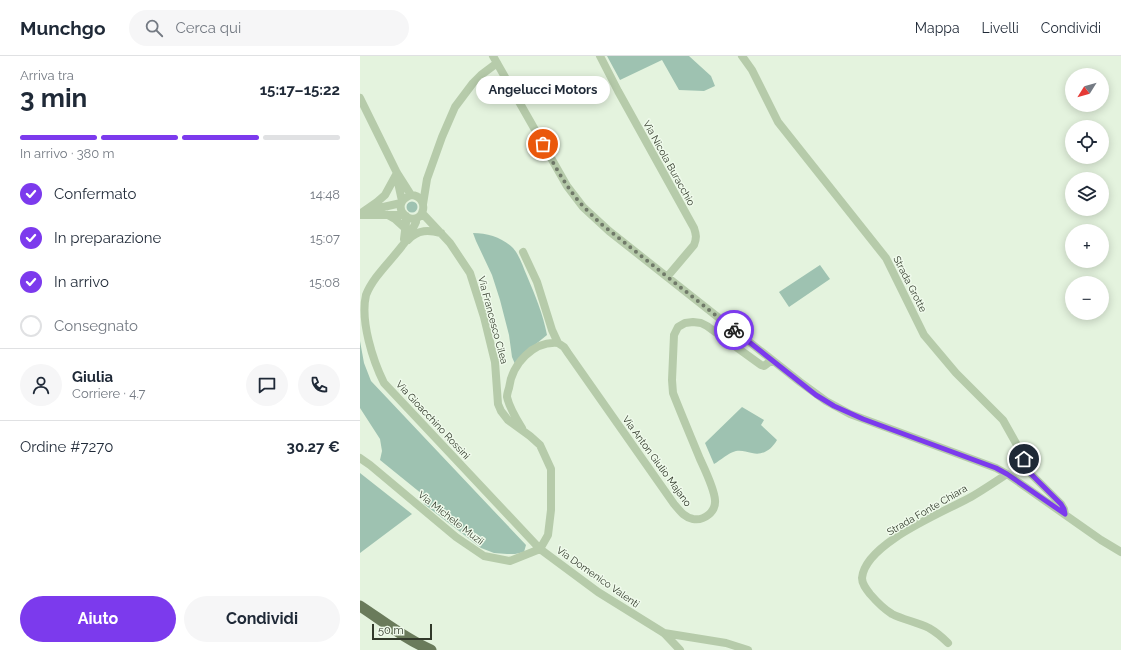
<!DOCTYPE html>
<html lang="it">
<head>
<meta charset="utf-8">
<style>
	body { margin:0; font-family:Raleway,sans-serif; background:#f6f6f7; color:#1f2937; height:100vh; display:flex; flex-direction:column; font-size:15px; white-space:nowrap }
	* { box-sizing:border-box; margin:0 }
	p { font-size:13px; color:#747a83 }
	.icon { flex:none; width:22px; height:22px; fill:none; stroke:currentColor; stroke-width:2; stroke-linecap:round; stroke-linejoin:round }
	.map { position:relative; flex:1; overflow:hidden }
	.sheet { display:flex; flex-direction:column; background:#fff; width:360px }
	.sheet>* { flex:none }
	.needle { width:26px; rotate:233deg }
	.buttons { position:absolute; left:705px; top:12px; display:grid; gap:8px }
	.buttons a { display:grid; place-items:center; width:44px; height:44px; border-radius:50%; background:#fff; box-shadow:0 2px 10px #0003; font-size:20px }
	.scale { position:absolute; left:12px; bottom:10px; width:60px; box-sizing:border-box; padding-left:4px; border:2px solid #31392a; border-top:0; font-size:11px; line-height:14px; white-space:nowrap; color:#31392a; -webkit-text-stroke:3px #effaeb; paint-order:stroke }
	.pin { position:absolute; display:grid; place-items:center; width:34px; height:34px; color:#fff; margin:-17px; border:2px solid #fff; border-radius:50%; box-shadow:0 1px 4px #0007 }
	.courier { position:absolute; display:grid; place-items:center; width:40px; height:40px; margin:-20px; border:3px solid #7c3aed; border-radius:50%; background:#fff; color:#222; box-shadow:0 1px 5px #0007 }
	.bubble { position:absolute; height:28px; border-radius:14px; background:#fff; box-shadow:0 2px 10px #0003; font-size:13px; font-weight:700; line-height:28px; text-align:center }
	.summary em { font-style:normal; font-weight:700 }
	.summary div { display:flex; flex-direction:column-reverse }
	.summary { display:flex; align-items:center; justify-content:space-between; height:68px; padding:0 20px }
	h1 { font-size:26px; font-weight:700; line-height:30px }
	.bar { display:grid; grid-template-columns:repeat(4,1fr); gap:6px 4px; align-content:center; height:48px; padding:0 20px }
	.bar i { height:5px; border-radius:3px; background:#e0e1e3 }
	.bar .selected { background:#7c3aed }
	.bar p { grid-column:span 4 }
	.line { display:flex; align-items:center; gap:10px; padding:0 20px; border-top:1px solid #e0e1e3 }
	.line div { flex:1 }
	.round { display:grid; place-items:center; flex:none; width:42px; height:42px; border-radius:21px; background:#f6f6f7 }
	ol { padding:0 20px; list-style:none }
	li { display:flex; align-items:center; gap:12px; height:44px }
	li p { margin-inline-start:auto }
	li .icon { padding:4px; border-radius:50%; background:#7c3aed; color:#fff; stroke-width:4 }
	li:last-child { color:#747a83 }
	li i { width:22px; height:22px; border:2px solid #e0e1e3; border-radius:50% }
	.button { display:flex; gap:8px; margin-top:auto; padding:8px 20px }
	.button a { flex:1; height:46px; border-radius:24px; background:#7c3aed; color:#fff; font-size:16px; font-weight:700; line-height:46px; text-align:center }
	.button a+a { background:#f6f6f7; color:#1f2937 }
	header { display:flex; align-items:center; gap:24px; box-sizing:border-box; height:56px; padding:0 20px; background:#fff; border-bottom:1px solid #e0e1e3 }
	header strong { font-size:19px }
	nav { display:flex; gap:22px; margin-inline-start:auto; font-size:14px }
	.search { width:280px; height:36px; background:#f6f6f7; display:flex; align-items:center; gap:10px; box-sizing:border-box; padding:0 14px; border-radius:22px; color:#747a83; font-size:15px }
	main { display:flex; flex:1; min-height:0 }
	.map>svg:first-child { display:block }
</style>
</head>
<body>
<header>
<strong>Munchgo</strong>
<div class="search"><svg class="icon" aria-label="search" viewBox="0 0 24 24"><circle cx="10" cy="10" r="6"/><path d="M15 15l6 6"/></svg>Cerca qui</div>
<nav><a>Mappa</a><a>Livelli</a><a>Condividi</a></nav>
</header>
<main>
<section class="sheet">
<div class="summary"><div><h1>3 min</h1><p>Arriva tra</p></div><em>15:17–15:22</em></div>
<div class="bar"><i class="selected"></i><i class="selected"></i><i class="selected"></i><i></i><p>In arrivo · 380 m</p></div>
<ol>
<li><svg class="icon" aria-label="check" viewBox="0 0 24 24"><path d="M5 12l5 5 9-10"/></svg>Confermato<p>14:48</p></li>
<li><svg class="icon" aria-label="check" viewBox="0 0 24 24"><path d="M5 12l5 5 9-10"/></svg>In preparazione<p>15:07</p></li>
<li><svg class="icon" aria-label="check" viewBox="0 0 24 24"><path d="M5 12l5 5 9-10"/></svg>In arrivo<p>15:08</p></li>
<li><i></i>Consegnato</li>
</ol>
<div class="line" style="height:72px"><a class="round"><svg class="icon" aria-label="person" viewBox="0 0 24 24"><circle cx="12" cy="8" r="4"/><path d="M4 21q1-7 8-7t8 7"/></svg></a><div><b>Giulia</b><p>Corriere · 4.7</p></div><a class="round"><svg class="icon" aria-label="chat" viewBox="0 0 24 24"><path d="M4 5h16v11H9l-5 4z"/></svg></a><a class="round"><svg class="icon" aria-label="phone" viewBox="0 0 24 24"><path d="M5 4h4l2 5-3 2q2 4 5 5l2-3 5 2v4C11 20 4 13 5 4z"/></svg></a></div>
<div class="line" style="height:52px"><div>Ordine #7270</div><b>30.27 €</b></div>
<div class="button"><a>Aiuto</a><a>Condividi</a></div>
</section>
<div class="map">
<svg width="761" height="594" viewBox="0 0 761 594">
	<rect width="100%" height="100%" fill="#e4f3de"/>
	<path fill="#9ec2b1" d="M 247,0 L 329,0 L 351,20 L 355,30 L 344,35 L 319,34 L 302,4 L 260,24 Z
		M46.5 151a5.5 5.5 0 1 1 11 0a5.5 5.5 0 1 1-11 0Z
		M 113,177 C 128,177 143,182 153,192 C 160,200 163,211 167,220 C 175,239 183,258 187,279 L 166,296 L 155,308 L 152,301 L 149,279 L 140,244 L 132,219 L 116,185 Z
		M 460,209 L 470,223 L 429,251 L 419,236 Z
		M 0,285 L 4,307 L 11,325 L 166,489 L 164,496 L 155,498 L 147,498 L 134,497 L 121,492 L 64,448 L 62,438 L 20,404 L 22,395 L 20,383 L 0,352 Z
		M 382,351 L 404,364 L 401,369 L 417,384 C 412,393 403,400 392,397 C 386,396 382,394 376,395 C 368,397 361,404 354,408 L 345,387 Z
		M 0,417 L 52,458 L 0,497 Z"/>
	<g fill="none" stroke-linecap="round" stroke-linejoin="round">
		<path stroke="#b6cbaa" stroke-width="8" d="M 133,0 L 207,130 L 223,151 L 249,175 L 440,326 L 466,345 L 490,358 L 636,412 L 647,418 L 741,484 L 761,496
			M 240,0 L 258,35 L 334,172 C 336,178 337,182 334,189 L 307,221
			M 382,0 L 392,14 L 418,66 L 526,202 L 564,279 L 596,317 L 643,364 L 657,389 L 670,417 L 701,448 L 704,453 L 705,458
			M 0,42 L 37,117 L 51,139
			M 37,122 L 42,145
			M 51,139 C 70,140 65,168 49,162 C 46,161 44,159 42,156 C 38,148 43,142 51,139 Z
			M 63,148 L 67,123 L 82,81 L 95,51 L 113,27 L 121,19 L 137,7
			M 7,156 L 19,152 L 41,147
			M 62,157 L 90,187 L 110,217 L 124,261 L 135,306 L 138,348 L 141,355 L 148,364 L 170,380 L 180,389 L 191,413 L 191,454 L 188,479 L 180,493
			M 0,158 L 17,146 L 25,139 L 37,117
			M 0,159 L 44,159
			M 28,159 L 35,163 L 46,173
			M 56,163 L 56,166 C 52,174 48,183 42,190 C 30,206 13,221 6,239 C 0,265 13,305 24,327 L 180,493 L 238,536 L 304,577 L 320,594
			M 44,183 L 46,167 L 46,160
			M 48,184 C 58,173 69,174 81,177
			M 163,196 L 177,226 L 192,274 L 198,287 L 204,291 L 208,297 L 314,448 C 320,455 324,461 333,463 C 344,465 356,456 355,444 C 354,432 345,414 340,403 C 331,381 322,360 313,337 L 312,324 L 314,279 L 318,271 L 325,267 L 333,266 L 341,267 L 347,270 L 401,309 L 404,310 L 412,304
			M 162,372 C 157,364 149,350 147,341 C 147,338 148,335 149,332 C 152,308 173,285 198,287
			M 0,402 L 10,409 L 96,481 L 124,500 L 150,505 L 180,493
			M 304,577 L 366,587 L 388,594
			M 588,587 C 582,581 576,576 569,572 C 557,566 544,564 532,558 C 524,553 516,545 510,538 C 506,533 502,528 502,522 C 505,487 584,456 611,441 C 623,434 635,426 647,418"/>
		<path stroke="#6a7b5b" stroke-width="11" d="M 0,550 C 23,565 45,583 71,594"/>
	</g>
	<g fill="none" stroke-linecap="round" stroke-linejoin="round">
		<path stroke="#707a69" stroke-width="4" stroke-dasharray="0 7.2" d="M 183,88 C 193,107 203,125 216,142 C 223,151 232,159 240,167 L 374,274"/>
		<path stroke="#7c3aed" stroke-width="5" d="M 374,274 L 456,339 L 474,350 L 503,363 L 636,412 L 647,418 L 705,458 L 704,453 L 701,448 L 670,417 L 664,403"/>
	</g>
	<g text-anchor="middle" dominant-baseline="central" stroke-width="3" stroke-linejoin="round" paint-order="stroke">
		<g font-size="10" fill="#31392a" stroke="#effaeb">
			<text transform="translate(309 107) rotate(61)">Via Nicola Buracchio</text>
			<text transform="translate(550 228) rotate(63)">Strada Grotte</text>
			<text transform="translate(133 264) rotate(75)">Via Francesco Cilea</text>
			<text transform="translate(73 364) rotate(47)">Via Gioacchino Rossini</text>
			<text transform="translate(297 405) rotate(54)">Via Anton Giulio Majano</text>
			<text transform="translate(567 454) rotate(-30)">Strada Fonte Chiara</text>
			<text transform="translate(91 462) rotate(38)">Via Michele Muzii</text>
			<text transform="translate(238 521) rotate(35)">Via Domenico Valenti</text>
		</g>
	</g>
</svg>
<div class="buttons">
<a><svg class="needle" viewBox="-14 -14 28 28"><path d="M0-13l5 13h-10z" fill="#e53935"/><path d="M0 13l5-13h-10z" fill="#747a83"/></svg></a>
<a><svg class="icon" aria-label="locate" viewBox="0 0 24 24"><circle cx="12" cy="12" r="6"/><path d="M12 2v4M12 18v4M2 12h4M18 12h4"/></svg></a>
<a><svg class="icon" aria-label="layers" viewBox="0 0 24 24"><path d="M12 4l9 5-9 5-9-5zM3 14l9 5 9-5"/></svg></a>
<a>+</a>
<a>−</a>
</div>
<div class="scale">50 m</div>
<div class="pin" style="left:183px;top:88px;background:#ea580c"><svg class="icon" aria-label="bag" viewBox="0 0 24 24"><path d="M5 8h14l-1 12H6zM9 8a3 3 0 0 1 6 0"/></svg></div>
<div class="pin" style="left:664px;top:403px;background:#1f2937"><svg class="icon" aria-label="home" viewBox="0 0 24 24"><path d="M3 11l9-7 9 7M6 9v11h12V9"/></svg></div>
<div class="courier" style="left:374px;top:274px"><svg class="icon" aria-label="bike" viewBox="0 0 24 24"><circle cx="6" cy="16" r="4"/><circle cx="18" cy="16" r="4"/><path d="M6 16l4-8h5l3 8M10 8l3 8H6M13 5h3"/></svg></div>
<div class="bubble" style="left:116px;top:20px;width:134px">Angelucci Motors</div>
</div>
</main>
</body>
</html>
